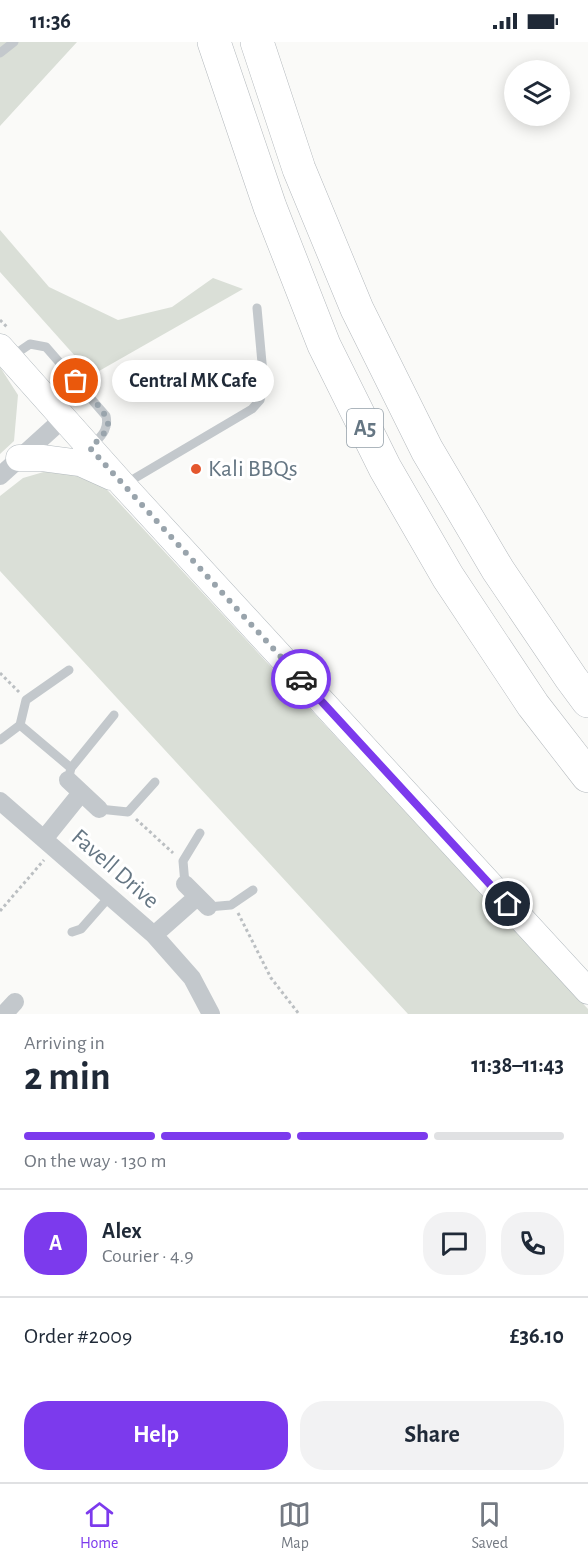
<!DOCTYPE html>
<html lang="en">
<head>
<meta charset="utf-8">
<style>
	body { margin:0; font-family:"Alegreya Sans",sans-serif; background:#f2f2f3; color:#1f2937; height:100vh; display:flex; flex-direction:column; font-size:22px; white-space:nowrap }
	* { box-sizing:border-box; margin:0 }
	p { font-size:20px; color:#747a83 }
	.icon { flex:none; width:33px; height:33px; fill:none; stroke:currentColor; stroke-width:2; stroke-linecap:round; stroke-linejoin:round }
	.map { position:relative; height:972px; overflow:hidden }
	.panel { display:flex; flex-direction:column; background:#fff; flex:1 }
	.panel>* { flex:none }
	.controls { position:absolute; left:504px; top:18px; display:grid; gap:12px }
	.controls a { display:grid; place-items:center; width:66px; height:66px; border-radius:50%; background:#fff; box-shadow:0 3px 15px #0003; font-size:30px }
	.pin { position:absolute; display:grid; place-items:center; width:51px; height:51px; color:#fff; margin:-26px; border:3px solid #fff; border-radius:50%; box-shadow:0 2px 6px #0007 }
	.courier { position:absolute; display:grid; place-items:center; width:60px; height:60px; margin:-30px; border:4px solid #7c3aed; border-radius:50%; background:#fff; color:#222; box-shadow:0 2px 8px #0007 }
	.bubble { position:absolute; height:42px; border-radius:21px; background:#fff; box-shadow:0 3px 15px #0003; font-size:20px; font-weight:700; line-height:42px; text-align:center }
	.overview em { font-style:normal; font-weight:700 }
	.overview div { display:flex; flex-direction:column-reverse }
	.overview { display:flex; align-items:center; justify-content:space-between; height:102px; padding:0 24px }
	h1 { font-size:39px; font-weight:700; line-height:45px }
	.bar { display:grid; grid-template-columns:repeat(4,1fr); gap:9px 6px; align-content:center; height:72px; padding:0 24px }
	.bar i { height:8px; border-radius:4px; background:#e0e1e3 }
	.bar .selected { background:#7c3aed }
	.bar p { grid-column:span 4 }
	.line { display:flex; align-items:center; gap:15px; padding:0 24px; border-top:2px solid #e0e1e3 }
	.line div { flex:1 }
	.round { display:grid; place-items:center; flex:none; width:63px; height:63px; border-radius:24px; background:#f2f2f3 }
	.action { display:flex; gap:12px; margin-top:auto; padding:12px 24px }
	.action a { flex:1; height:69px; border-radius:24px; background:#7c3aed; color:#fff; font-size:24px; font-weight:700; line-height:69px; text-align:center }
	.action a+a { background:#f2f2f3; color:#1f2937 }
	.status { display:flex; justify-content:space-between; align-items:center; height:42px; padding:0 30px; background:#fff; direction:ltr }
	.status svg { height:16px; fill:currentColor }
	.dock { display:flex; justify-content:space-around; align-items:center; height:84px; border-top:2px solid #e0e1e3; background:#fff; font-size:16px; color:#747a83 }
	.dock a { display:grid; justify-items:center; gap:3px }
	.dock .selected { color:#7c3aed }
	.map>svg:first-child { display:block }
</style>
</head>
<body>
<div class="status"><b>11:36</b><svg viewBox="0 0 49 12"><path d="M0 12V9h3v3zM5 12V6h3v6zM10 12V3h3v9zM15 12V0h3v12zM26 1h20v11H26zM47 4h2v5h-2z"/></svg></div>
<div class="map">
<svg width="588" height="972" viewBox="0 0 588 972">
	<rect width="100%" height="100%" fill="#fafaf8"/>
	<path fill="#dadfd7" d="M 0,0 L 77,0 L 0,84 Z
		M 0,188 L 49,245 L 118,278 L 172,265 L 213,236 L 243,247 L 92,333 L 0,230 Z
		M 0,325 L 18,353 L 14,399 L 0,412 Z
		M 47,429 L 64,429 L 98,438 L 588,967 L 588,972 L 408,972 L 0,529 L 0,454 L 23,436 Z"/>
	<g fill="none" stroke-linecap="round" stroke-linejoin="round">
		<defs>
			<path id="secondary" d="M 0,305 L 123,443 L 588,949
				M 19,416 L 42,416 L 80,421 L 111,435"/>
			<path id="highway" d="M 214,0 L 270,165 L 324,303 L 385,426 L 448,535 L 533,663 L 588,734
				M 257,0 L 299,127 L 357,267 L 427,408 L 498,528 L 571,636 L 588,659"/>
		</defs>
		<use href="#secondary" stroke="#b3babf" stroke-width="27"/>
		<use href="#highway" stroke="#b4b9bd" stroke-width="34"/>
		<path stroke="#bbbfc2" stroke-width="3" stroke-dasharray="3 3" stroke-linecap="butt" d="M 0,278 L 7,285
			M 0,631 L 19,650
			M 136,777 L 173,811
			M 0,869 L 44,818
			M 238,871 L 271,936 L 299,972"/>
		<path stroke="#c3c8cc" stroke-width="9" d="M 0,11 L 14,0
			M 11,315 L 30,302 L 46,305 L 106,374 C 109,388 101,394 92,404
			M 125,442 L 252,367 L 260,358 L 264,343 L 257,266
			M 0,698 L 20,683
			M 71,726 L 114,673
			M 68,738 L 71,726 L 20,683 L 26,658 L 69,628
			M 99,767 L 128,770 L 155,740
			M 185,842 L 183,819 L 200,791
			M 208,865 L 231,863 L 253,848
			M 72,890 L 81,887 L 110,854"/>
		<path stroke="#c3c8cc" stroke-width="18" d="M 0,434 L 64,376
			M 68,738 L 99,767
			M 0,759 L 154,893 L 192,936 L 211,972
			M 44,797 L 81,751
			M 185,842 L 208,865
			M 154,893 L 197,855
			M 4,972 L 15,960"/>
		<use href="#secondary" stroke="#fff" stroke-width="26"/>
		<use href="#highway" stroke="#fff" stroke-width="33"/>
	</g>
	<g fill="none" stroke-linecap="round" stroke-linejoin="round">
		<path stroke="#99a4ac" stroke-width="6" stroke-dasharray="0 10.8" d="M 76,339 C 84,348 108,371 108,382 C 107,391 96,400 90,406 L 301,637"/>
		<path stroke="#7c3aed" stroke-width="8" d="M 301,637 L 508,862"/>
	</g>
	<circle fill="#e4572e" stroke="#fff" stroke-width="2" cx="196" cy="427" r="6"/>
	<g text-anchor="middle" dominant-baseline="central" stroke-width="6" stroke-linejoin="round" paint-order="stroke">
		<rect fill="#fff" stroke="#939fa8" stroke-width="1.5" x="347" y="367" width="36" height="38" rx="4.5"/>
		<g font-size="22" font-weight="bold" fill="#657683">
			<text x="365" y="386">A5</text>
		</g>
		<g font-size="24" fill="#657683" stroke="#fff" text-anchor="start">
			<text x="208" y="427">Kali BBQs</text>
		</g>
		<g font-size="24" fill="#657683" stroke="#fff">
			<text transform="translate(115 827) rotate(41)">Favell Drive</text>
		</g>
	</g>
</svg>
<div class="controls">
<a><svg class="icon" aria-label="layers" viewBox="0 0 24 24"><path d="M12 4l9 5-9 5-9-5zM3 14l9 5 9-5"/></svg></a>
</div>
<div class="pin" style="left:76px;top:339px;background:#ea580c"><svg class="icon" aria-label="bag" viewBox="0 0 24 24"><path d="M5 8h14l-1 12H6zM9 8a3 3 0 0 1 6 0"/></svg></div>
<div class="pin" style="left:508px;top:862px;background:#1f2937"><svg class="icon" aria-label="home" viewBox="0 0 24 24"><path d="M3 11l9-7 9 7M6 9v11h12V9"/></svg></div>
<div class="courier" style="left:301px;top:637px"><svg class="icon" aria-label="car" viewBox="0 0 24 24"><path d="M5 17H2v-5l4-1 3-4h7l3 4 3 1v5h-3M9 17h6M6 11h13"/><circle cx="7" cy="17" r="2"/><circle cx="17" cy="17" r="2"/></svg></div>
<div class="bubble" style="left:112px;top:318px;width:162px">Central MK Cafe</div>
</div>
<section class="panel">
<div class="overview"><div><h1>2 min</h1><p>Arriving in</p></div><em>11:38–11:43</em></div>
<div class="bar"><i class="selected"></i><i class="selected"></i><i class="selected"></i><i></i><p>On the way · 130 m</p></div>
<div class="line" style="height:108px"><b class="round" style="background:#7c3aed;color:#fff">A</b><div><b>Alex</b><p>Courier · 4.9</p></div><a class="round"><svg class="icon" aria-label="chat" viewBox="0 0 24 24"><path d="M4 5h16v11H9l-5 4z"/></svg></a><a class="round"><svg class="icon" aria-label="phone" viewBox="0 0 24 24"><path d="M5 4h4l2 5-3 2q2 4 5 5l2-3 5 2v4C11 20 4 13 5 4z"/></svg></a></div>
<div class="line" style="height:78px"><div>Order #2009</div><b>£36.10</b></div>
<div class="action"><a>Help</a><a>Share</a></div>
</section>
<nav class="dock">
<a class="selected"><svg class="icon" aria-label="home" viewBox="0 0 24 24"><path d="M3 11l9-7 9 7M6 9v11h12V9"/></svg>Home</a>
<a><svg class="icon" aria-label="map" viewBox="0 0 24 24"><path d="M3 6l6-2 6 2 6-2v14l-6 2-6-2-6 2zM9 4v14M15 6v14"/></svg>Map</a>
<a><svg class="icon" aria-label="saved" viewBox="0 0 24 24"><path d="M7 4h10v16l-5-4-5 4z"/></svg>Saved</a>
</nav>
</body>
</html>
